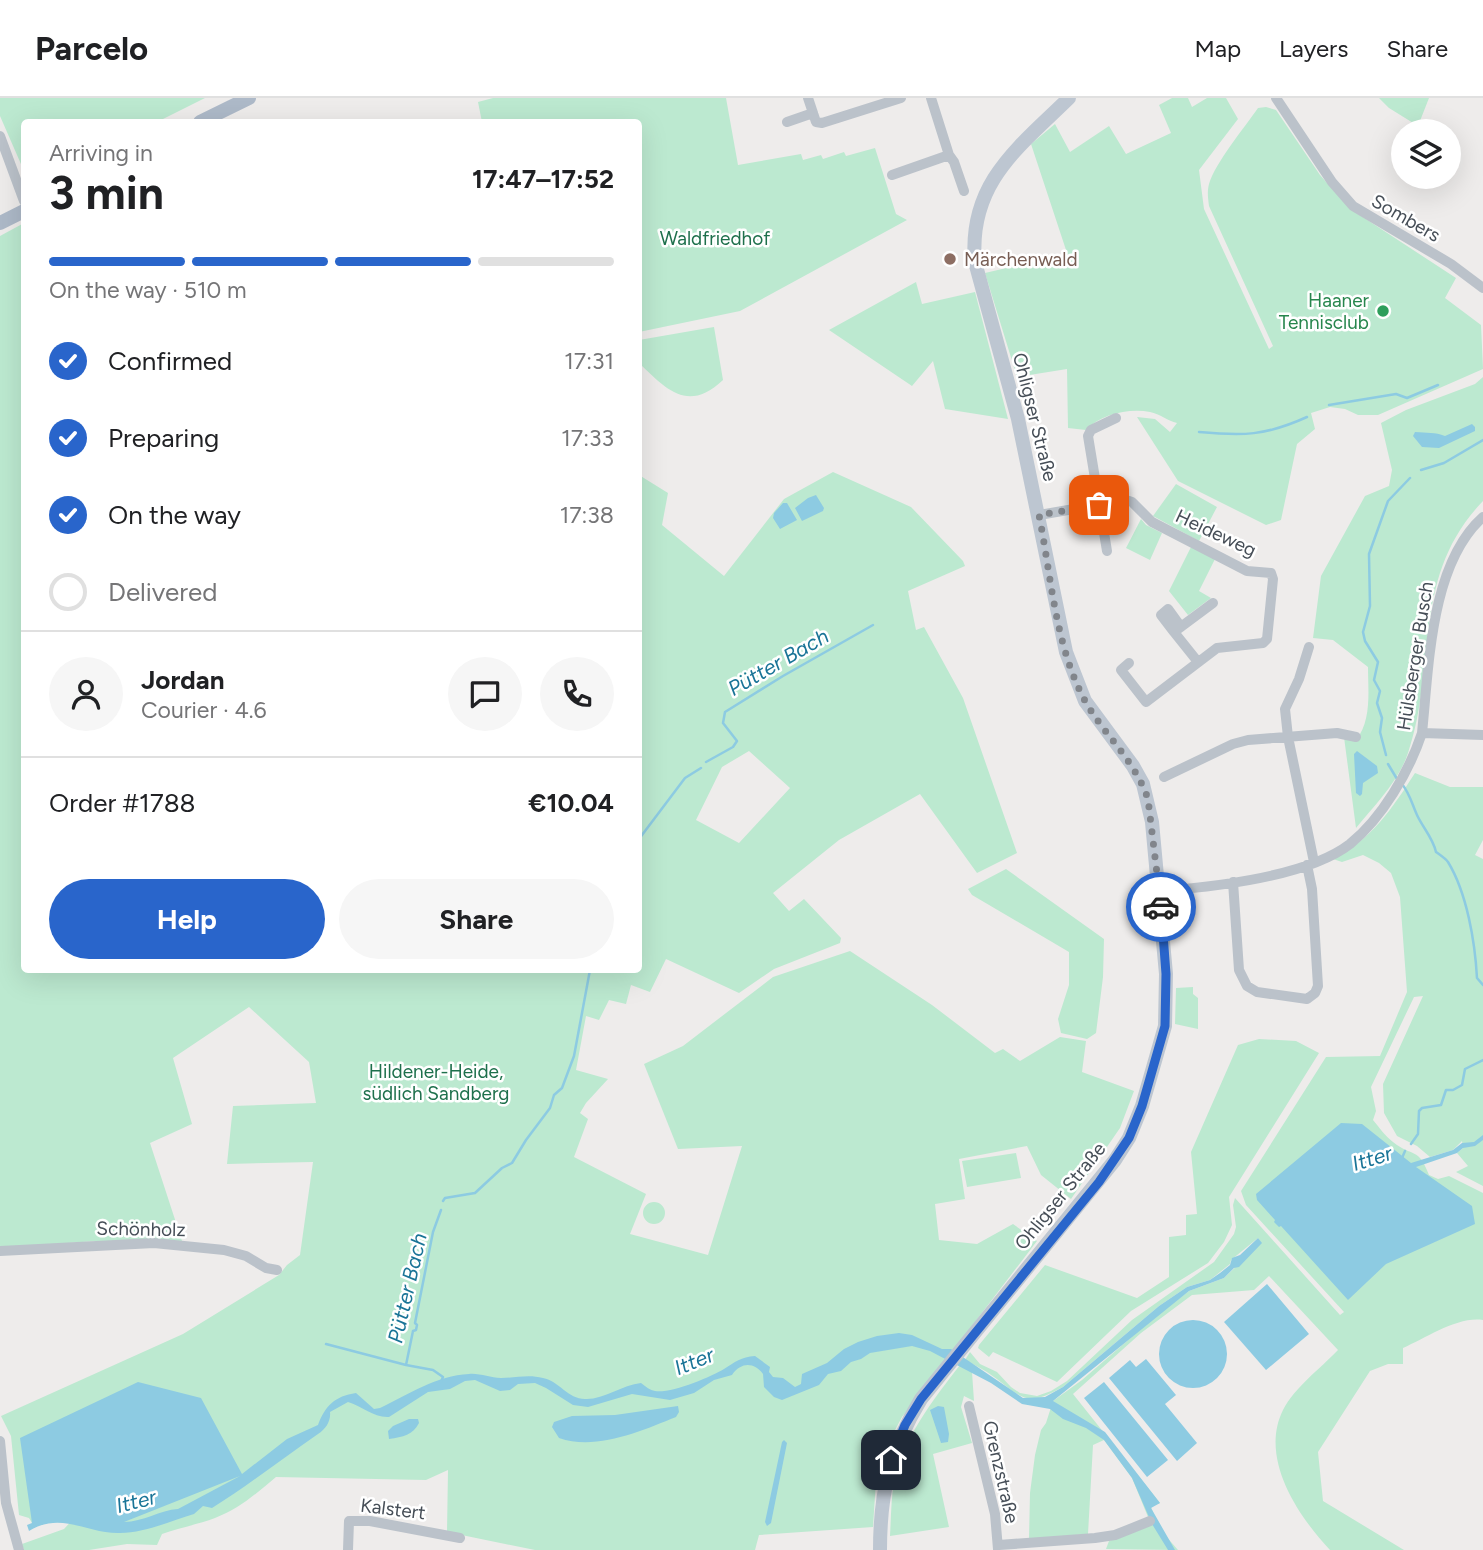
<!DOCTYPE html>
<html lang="en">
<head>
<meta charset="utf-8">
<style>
	body { margin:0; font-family:Figtree,sans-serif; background:#f6f6f6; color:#202124; height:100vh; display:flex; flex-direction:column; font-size:26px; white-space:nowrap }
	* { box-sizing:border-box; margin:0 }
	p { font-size:23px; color:#757577 }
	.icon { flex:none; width:38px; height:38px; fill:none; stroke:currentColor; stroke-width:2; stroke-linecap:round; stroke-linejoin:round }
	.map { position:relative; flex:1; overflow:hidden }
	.sheet { position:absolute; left:21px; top:21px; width:621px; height:854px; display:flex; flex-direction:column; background:#fff; border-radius:7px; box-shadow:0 7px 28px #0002 }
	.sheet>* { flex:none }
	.tools { position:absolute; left:1391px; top:21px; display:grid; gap:14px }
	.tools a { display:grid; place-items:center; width:70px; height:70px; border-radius:50%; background:#fff; box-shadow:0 7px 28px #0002; font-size:35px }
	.pin { position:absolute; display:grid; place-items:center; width:60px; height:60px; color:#fff; margin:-30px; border-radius:14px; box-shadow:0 4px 10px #0006 }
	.courier { position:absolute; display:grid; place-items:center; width:70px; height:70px; margin:-35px; border:5px solid #2965cb; border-radius:50%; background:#fff; color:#222; box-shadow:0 2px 9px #0007 }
	.head em { font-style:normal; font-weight:700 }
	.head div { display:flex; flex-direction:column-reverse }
	.head { display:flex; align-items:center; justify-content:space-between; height:119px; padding:0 28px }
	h1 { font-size:46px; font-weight:700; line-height:52px }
	.bar { display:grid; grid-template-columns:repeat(4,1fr); gap:10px 7px; align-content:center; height:84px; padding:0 28px }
	.bar i { height:9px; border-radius:5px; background:#e0e0e0 }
	.bar .active { background:#2965cb }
	.bar p { grid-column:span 4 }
	.line { display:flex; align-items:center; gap:18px; padding:0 28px; border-top:2px solid #e0e0e0 }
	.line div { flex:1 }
	.round { display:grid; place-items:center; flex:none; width:74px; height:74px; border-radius:37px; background:#f6f6f6 }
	ol { padding:0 28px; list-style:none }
	li { display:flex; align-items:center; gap:21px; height:77px }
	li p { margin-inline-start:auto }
	li .icon { padding:7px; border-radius:50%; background:#2965cb; color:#fff; stroke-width:4 }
	li:last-child { color:#757577 }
	li i { width:38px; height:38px; border:4px solid #e0e0e0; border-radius:50% }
	.action { display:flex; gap:14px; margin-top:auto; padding:14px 28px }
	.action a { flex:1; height:80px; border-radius:42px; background:#2965cb; color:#fff; font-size:28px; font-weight:700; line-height:80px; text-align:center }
	.action a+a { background:#f6f6f6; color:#202124 }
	header { display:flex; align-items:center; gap:42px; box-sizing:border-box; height:98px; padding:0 35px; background:#fff; border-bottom:2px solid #e0e0e0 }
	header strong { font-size:33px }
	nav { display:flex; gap:38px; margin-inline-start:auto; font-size:24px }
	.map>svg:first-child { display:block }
</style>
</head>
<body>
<header>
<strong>Parcelo</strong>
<nav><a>Map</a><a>Layers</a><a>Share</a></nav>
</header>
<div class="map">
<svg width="1483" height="1452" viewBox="0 0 1483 1452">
	<rect width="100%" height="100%" fill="#eeeceb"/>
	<path fill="#bce9d0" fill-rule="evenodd" d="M 0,0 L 205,0 L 157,24 L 24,24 L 24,73 L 0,18 Z
		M 493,0 L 726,0 L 738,67 L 801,56 L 803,62 L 821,57 L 823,61 L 844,54 L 846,58 L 875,50 L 896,116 L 907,122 L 740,213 L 639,234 L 639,24 L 482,24 L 478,4 Z
		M 1172,0 L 1188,0 L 1192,9 L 1207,0 L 1226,0 L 1238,21 L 1199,72 L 1204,111 L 1269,251 L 1273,248 L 1209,108 C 1208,100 1207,94 1209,86 C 1215,65 1245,29 1258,10 L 1266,9 L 1276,12 L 1320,77 L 1349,110 L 1456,180 L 1445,200 L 1481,227 L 1483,271 L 1378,317 L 1358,317 L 1345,311 L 1330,309 L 1311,315 L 1315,331 L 1297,346 L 1281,422 L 1266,427 L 1178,383 L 1137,319 L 1155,321 L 1170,334 L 1177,325 C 1168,323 1160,316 1150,314 C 1129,310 1101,316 1086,332 L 1068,330 L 1067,271 L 1017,279 L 985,175 L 1061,157 L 1062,161 L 1066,159 L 1067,155 L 1031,46 L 1055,26 L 1070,54 L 1109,28 L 1126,56 L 1171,35 L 1159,7 Z
		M 1379,0 L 1429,0 L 1418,28 L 1389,10 Z
		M 24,125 L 24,872 L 639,872 L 639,377 L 668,395 L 662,427 L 724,478 L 784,401 L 833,374 L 911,409 L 963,463 L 965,468 L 908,493 L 916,532 L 924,529 L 963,600 L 1017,755 L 977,775 L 920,696 L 839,742 L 773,795 L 789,813 L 804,801 L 841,840 L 840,845 L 774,871 L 739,895 L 666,861 L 650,894 L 631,887 L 626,906 L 609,902 L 599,922 L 586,918 L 576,972 L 608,981 L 586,1005 L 580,1015 L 588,1021 L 574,1059 L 646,1096 L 630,1136 L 708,1157 L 742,1048 L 678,1051 L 644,966 L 683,948 L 773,879 L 850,853 L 932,907 L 995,955 L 1003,951 L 1020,963 L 1060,939 L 1086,943 L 1082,974 L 1134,993 L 1120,1030 L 1071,1101 L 1041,1077 L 1027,1048 L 959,1061 L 965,1101 L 935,1106 L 939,1142 L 977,1146 L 1013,1126 L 1037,1143 L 902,1319 L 877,1366 L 873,1429 L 759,1437 L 755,1452 L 535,1452 L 447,1434 L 448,1372 L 426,1382 L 276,1379 C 257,1395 239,1411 215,1420 C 199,1426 179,1430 162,1436 L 157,1447 L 127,1446 L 89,1452 L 24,1452 L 22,1446 L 64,1431 L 77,1417 L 32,1425 L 29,1420 L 19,1417 L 11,1338 L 1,1318 L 183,1236 L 279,1177 L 287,1167 L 300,1157 L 313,1064 L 227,1066 L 233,1008 L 316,1005 L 309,964 L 249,909 L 173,960 L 192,1026 L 150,1045 L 182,1143 L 96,1143 L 0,1150 L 0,138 ZM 749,653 L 790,690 L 739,745 L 696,722 L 722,669 Z
		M 916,184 L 922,206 L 975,194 L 1008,321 L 945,311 L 933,263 L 912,288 L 829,232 Z
		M 714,229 L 723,282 C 688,315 667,292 639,265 L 639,242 Z
		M 1483,279 L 1483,403 C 1410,479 1438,567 1408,655 C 1399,683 1374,708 1356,730 L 1344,639 L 1356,642 C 1372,622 1368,593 1368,569 L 1333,542 L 1313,540 L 1321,478 L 1365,398 L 1389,388 L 1392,372 L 1381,325 L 1406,312 L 1475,286 Z
		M 1176,386 L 1217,409 L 1199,443 L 1153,418 Z
		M 1141,421 L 1146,427 L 1162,435 L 1150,462 L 1126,450 Z
		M 1191,449 L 1215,461 L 1199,493 L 1211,500 L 1188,517 L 1169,493 Z
		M 1415,675 L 1450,689 L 1483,689 L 1483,742 L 1475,757 L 1483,761 L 1483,1088 L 1456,1074 L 1468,1068 L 1457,1055 L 1463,1050 L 1462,1043 L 1453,1052 L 1430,1059 L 1417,1048 L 1397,1038 L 1384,1015 L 1383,986 L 1423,898 L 1414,899 L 1371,989 L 1376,1013 L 1373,1022 C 1379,1029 1385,1038 1393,1044 C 1413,1060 1418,1048 1429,1077 L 1438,1081 L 1449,1078 L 1483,1095 L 1483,1222 C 1458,1218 1426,1240 1403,1250 L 1403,1266 L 1388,1266 L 1370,1273 L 1318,1354 L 1323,1403 L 1404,1452 L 1330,1452 C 1298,1418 1259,1360 1283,1312 C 1295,1289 1320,1271 1338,1252 L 1269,1178 L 1254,1192 L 1192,1197 L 1141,1235 L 1073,1296 L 1160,1405 L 1151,1409 L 1154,1417 L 1148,1419 L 1132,1380 L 1104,1342 L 1093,1347 L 1088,1436 L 1029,1441 L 1030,1395 L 1035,1357 L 1041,1332 L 1046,1325 L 1053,1303 L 1082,1282 L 1157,1217 L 1189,1193 L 1224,1180 L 1261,1145 L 1258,1140 L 1231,1162 L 1230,1166 L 1210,1182 L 1187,1189 L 1159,1208 L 1063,1289 C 1026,1309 1025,1302 994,1279 C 985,1272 974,1267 965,1262 L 970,1254 L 980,1266 L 997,1274 L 1011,1289 L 1020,1295 L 1037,1298 L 1051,1293 L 1067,1283 L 1132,1222 L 1214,1164 L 1234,1136 L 1236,1129 L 1233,1107 L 1235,1100 L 1340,1217 L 1344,1214 L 1246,1107 L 1241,1093 L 1326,959 L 1380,958 L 1407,894 L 1400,799 L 1391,775 L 1379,765 L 1363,757 L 1342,764 L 1333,761 C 1373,740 1391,712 1415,675 Z
		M 1006,771 L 1104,841 L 1103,879 L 1096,935 L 1087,941 L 1061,935 L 1058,921 L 1069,887 L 1069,854 L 972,797 L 968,791 Z
		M 1193,889 L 1193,896 L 1198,900 L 1198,931 L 1175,926 L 1176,890 Z
		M 1259,941 L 1296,943 L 1319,955 L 1229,1099 L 1232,1127 L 1224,1144 L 1208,1165 L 1131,1213 L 1057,1284 L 993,1254 L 989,1259 L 978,1250 L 979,1247 L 1045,1167 L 1137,1200 L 1169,1179 L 1169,1139 L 1186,1137 L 1186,1117 L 1197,1116 L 1191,1054 L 1238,947 Z
		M 1016,1055 L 1021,1080 L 967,1089 L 962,1063 Z
		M643 1115a11 11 0 1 1 22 0a11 11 0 1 1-22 0Z
		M 960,1267 L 972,1274 L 974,1303 L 964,1298 L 961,1309 L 972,1345 L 933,1356 L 949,1429 L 890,1438 C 891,1420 891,1402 894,1384 C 903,1340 933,1302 960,1267 Z
		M 1158,1423 L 1164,1436 L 1178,1452 L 1106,1451 L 1109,1443 Z"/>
	<path fill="#8dcbe2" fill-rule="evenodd" d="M 1472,326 L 1475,329 L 1475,333 L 1439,350 L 1422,349 L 1413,338 L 1415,334 C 1427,335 1435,334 1445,338 Z
		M 816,397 L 824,410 L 823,413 L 802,423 L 795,410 L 808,400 Z
		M 783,405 L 787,405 L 797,422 L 780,431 L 773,420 L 774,415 Z
		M 1357,653 L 1377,668 L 1378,675 L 1363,685 L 1362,696 L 1360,698 L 1356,695 L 1354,656 Z
		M 1341,1025 L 1362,1026 L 1411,1065 L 1453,1052 L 1462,1045 L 1474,1044 L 1483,1037 L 1483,1042 L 1475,1048 L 1463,1050 L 1457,1055 L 1416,1069 L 1472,1108 L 1475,1126 L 1386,1166 L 1348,1202 L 1281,1128 L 1279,1129 L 1274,1124 L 1275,1122 L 1257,1102 L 1256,1096 Z
		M 1258,1140 L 1262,1145 L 1239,1169 L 1234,1170 L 1224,1180 L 1189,1193 L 1053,1303 L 1105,1334 L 1160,1405 L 1151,1410 L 1175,1452 L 1168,1452 L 1152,1426 L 1132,1380 L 1104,1342 L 1086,1330 L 1063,1321 L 1050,1311 L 1022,1306 L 991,1285 L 930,1253 L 912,1248 L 870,1255 L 861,1261 L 851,1264 L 841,1273 L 828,1276 L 819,1287 L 782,1302 L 774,1299 L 764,1289 L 763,1276 C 754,1264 741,1264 732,1277 L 714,1282 L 694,1295 L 670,1302 L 632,1296 L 588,1309 L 573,1307 L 546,1290 L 535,1285 L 518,1286 L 510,1292 L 500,1293 L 475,1282 L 465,1283 L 450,1291 L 428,1294 L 389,1319 C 374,1320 362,1308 348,1304 L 330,1314 C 331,1323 326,1331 318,1336 C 283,1360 249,1387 212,1410 L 203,1408 L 194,1416 C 171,1423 144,1435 120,1435 C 87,1436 62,1413 29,1433 L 27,1427 L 32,1425 L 20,1340 L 138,1284 L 201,1300 L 242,1376 L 287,1341 L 318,1327 C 325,1308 335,1298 356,1295 L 374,1311 L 380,1310 C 408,1297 437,1277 469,1276 C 480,1275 490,1280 501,1280 C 516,1280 528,1276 543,1280 C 559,1283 568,1301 585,1301 C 603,1302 622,1287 641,1285 C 646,1289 650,1292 655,1293 C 670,1296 711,1279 724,1271 C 735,1264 741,1259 755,1258 L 770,1269 L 769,1274 L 773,1279 L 783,1280 L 795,1289 L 801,1286 L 802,1276 L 827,1265 L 844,1251 L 858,1244 L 877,1238 L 899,1235 L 912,1237 L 942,1251 L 951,1251 L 1023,1300 L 1045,1299 L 1063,1289 L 1159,1208 L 1187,1189 L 1210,1182 L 1220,1175 L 1230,1167 L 1232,1160 L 1240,1157 ZM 240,1378 L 178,1411 C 160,1412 143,1424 124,1424 Z
		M 1267,1186 L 1309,1236 L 1266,1272 L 1224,1224 Z
		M1159 1256a34 34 0 1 1 68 0a34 34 0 1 1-68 0Z
		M 1146,1261 L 1176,1297 L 1165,1306 L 1197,1345 L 1177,1363 L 1109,1280 L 1130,1262 L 1136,1269 Z
		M 1104,1284 L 1168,1362 L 1147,1379 L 1084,1300 Z
		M 678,1308 L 679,1314 L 676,1319 C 641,1333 596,1353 559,1340 L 552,1329 L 554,1324 L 572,1318 L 615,1317 Z
		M 938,1308 L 944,1309 L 949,1336 L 948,1344 L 941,1345 L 930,1312 Z
		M 409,1321 L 418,1321 L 419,1325 C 413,1337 403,1339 389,1341 L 388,1333 L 393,1328 Z
		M 784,1342 L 787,1345 L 771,1425 L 767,1428 L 765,1424 L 782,1344 Z"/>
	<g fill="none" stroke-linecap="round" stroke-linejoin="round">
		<path stroke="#8dcbe2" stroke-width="2.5" d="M 1329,307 L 1396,296 L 1407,300 L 1438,287
			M 1199,334 C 1243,338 1265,338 1307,319
			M 1421,372 L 1444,365 L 1483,342
			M 1386,657 L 1380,634 L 1382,620 L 1377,605 L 1380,593 L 1374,582 L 1378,564 L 1365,543 L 1363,534 L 1370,508 L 1369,456 L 1388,403 L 1410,380
			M 706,664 L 733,649 L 737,643 L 723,625 L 725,614 L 783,578 L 873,527
			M 1388,666 L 1397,681
			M 1402,686 C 1410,696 1412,706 1417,717 C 1423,730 1433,740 1436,754 C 1440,757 1445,760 1448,764 C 1467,795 1475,844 1477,880 L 1483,887
			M 639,741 L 685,680 L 701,670
			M 1411,1046 L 1418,1036 L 1419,1013 L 1422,1010 L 1441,1007 L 1446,992 L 1453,992 L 1462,987 L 1465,971 L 1483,962
			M 1402,1060 L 1405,1053
			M 443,1103 L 445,1100 L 475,1095 L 502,1070 L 512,1065 L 526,1042 L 550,1010 L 554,997 L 562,990 L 574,958 L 590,872
			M 441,1112 L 433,1134 L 415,1225 L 417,1227 L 416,1232 L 413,1233 L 406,1267 L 433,1272 L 443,1279 L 441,1284
			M 326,1246 L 406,1267"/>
		<path stroke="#bbc2ca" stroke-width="10" d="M 808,0 L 816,24 L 822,25 L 901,0
			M 931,0 L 949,57 L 954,64 L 964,93
			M 1276,0 L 1332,84 L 1353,108 L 1451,166 L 1483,190
			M 787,24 L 813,15
			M 0,38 L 24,103
			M 892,77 L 949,57
			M 1039,417 L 1126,402 L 1132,404 L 1152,424 L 1247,473 L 1271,475 L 1273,481 L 1267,541 L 1263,545 L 1217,550 L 1146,604 L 1121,572 L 1129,565
			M 1107,453 L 1088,338 L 1091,332 L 1116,320
			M 1174,534 L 1161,517 L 1168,511 L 1181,529
			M 1309,549 L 1299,581 L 1285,611 L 1288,639 L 1314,764
			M 1198,564 L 1174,534 L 1213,505
			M 1422,635 L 1483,637
			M 1164,679 L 1233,646 L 1248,642 L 1337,635 L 1356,639
			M 1233,784 L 1239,872 L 1247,888 L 1257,894 L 1307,901 L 1315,895 L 1318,888 L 1312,791 L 1307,767
			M 1160,793 C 1213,789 1307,779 1350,746 C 1382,720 1409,674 1422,635 C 1429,569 1430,466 1483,419
			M 0,1153 L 154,1145 L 224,1152 L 246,1158 L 266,1170 L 277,1172
			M 969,1308 L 995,1416 L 998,1451
			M 0,1343 L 6,1405 L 19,1452
			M 999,1447 L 1095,1440 L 1115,1437 L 1150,1423
			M 348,1452 L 349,1423 L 370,1423 L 460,1440"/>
		<path stroke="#bdc6d1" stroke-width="14" d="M 880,1452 C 880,1393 890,1352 921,1301 L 1115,1062 L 1129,1040 L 1142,1008 L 1165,928 L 1166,876 L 1152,724 L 1143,686 L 1133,668 L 1085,603 L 1066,554 L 1018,321 L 975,164 C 968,85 1019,49 1069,0"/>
		<path stroke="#adb9c8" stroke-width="14" d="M 200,24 L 249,0
			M 0,125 L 24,113"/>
	</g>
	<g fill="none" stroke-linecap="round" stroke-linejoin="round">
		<path stroke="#81858b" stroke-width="7" stroke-dasharray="0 12.6" d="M 1099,407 L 1039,417 C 1051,477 1055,546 1084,601 C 1103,636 1135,662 1148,701 L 1161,809"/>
		<path stroke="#2965cb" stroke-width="9" d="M 891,1362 L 905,1327 L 921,1301 L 1099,1084 L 1129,1040 L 1142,1008 L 1165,928 L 1166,876 L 1161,809"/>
	</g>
	<circle fill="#8d6e63" stroke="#fff" stroke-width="2.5" cx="950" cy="161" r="7"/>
	<circle fill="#2e9e5b" stroke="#fff" stroke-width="2.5" cx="1383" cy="213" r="7"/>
	<g text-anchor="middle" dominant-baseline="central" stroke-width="5" stroke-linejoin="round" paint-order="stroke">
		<g font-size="19" fill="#464e57" stroke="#fff">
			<text transform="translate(1406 120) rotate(30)">Sombers</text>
			<text transform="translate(1035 319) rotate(76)">Ohligser Straße</text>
			<text transform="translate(1216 435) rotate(25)">Heideweg</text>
			<text transform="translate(1415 558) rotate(-81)">Hülsberger Busch</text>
			<text transform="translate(1060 1098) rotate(-51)">Ohligser Straße</text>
			<text transform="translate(141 1131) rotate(1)">Schönholz</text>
			<text transform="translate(1001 1374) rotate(77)">Grenzstraße</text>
			<text transform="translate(393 1411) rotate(7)">Kalstert</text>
		</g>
		<g font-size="19" fill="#1e704c" stroke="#fff">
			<text x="715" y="140">Waldfriedhof</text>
			<text x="436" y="973">Hildener-Heide,<tspan x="436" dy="22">südlich Sandberg</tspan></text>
		</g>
		<g font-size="19" fill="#785e54" stroke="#fff" text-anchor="start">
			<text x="964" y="161">Märchenwald</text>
		</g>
		<g font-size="19" fill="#27864d" stroke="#fff" text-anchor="end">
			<text x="1369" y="202">Haaner<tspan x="1369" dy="22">Tennisclub</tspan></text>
		</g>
		<g font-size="21" font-style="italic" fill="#197497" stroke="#fff">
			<text transform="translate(778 564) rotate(-30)">Pütter Bach</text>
			<text transform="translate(1372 1060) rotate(-17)">Itter</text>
			<text transform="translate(407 1190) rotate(-77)">Pütter Bach</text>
			<text transform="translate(694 1263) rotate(-22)">Itter</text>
			<text transform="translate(136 1403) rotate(-14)">Itter</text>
		</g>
	</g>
</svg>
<div class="tools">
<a><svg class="icon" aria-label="layers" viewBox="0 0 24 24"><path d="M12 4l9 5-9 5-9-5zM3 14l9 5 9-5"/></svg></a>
</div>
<div class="pin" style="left:1099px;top:407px;background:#ea580c"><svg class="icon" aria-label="bag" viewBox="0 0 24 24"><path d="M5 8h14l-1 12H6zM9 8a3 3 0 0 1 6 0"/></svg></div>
<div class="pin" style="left:891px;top:1362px;background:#1f2937"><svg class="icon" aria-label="home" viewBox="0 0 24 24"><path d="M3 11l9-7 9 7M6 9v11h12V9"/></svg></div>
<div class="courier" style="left:1161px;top:809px"><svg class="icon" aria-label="car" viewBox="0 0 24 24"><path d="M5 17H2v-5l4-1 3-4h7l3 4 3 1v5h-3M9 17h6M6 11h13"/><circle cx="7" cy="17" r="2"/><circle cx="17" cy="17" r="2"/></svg></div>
<section class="sheet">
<div class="head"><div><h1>3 min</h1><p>Arriving in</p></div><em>17:47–17:52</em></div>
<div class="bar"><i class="active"></i><i class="active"></i><i class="active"></i><i></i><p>On the way · 510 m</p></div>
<ol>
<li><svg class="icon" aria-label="check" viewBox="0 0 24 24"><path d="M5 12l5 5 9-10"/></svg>Confirmed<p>17:31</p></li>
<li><svg class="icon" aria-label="check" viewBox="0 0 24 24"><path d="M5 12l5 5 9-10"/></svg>Preparing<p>17:33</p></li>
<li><svg class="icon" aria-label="check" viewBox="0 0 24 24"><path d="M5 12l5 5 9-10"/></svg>On the way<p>17:38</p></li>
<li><i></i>Delivered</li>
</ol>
<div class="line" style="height:126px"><a class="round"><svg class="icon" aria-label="person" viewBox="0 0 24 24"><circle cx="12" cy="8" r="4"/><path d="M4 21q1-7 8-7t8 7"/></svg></a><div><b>Jordan</b><p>Courier · 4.6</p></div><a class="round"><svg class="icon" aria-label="chat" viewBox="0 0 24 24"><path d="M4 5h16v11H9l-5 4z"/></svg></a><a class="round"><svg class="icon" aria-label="phone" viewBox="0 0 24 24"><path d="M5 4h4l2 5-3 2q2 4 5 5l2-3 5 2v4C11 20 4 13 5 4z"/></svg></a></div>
<div class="line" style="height:91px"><div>Order #1788</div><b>€10.04</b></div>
<div class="action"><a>Help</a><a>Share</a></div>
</section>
</div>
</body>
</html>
